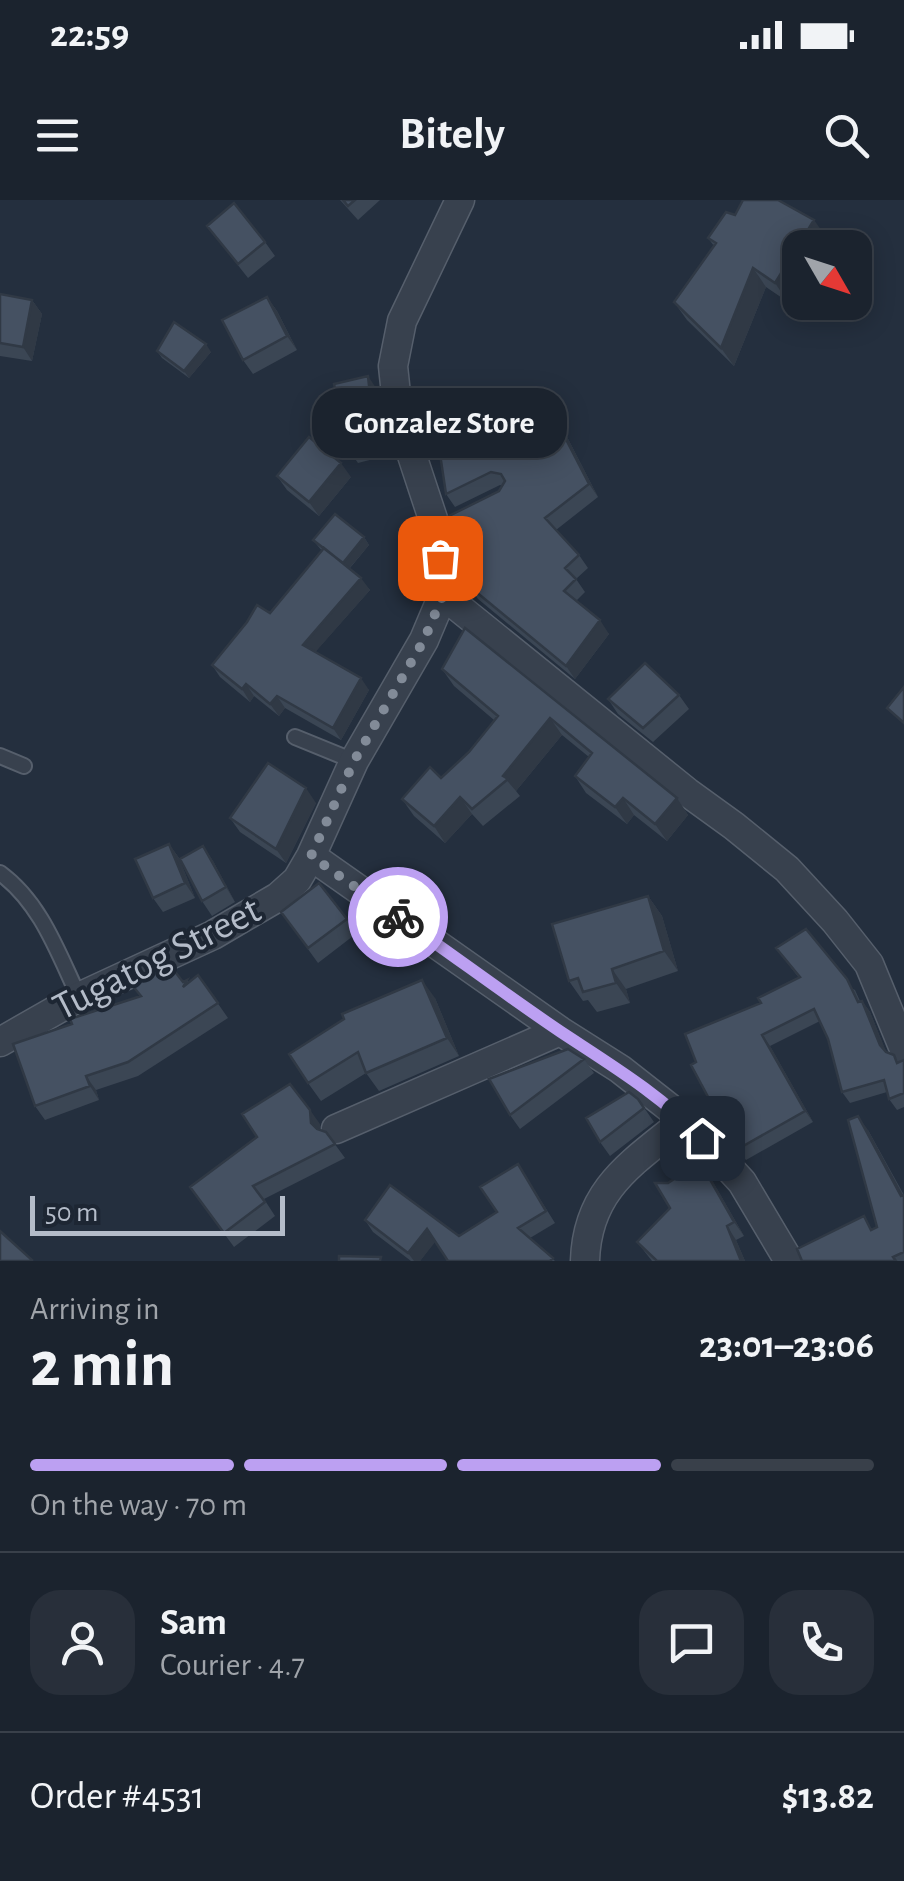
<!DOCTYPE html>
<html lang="en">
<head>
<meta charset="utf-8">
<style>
	body { margin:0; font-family:"Alegreya Sans",sans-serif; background:#282f3a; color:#f1f3f6; height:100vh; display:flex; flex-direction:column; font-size:38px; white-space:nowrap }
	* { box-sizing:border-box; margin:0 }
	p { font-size:32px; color:#a0a4aa }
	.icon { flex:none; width:55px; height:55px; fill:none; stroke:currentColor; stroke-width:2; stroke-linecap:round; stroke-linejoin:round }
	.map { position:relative; height:1061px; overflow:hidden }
	.side { display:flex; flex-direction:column; background:#1b232e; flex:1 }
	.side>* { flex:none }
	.needle { width:65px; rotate:129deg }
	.buttons { position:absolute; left:782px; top:30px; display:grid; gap:20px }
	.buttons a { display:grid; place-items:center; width:90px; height:90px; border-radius:20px; background:#1b232e; box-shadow:0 5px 25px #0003,0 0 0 2px #39404a; font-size:50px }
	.scale { position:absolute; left:30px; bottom:25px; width:255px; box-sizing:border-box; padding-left:10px; border:5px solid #b4bcc9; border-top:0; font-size:28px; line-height:35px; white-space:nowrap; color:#b4bcc9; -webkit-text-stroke:8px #1d2633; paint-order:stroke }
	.pin { position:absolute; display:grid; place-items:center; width:85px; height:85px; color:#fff; margin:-42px; border-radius:20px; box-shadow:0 5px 15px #0006 }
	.courier { position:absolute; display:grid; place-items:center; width:100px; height:100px; margin:-50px; border:8px solid #bca0f2; border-radius:50%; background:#fff; color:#222; box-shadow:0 2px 12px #0007 }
	.bubble { position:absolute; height:70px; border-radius:30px; background:#1b232e; box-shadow:0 5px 25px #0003,0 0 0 2px #39404a; font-size:32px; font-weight:700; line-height:70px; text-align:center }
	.summary em { font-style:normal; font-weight:700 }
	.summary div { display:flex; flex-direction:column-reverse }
	.summary { display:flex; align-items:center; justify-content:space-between; height:170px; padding:0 30px }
	h1 { font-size:65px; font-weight:700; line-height:75px }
	.bar { display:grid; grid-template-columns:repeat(4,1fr); gap:15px 10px; align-content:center; height:120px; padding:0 30px }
	.bar i { height:12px; border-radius:8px; background:#39404a }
	.bar .on { background:#bca0f2 }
	.bar p { grid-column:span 4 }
	.line { display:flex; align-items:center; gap:25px; padding:0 30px; border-top:2px solid #39404a }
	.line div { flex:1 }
	.round { display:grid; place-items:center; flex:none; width:105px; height:105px; border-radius:30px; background:#282f3a }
	.status { display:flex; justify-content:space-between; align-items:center; height:70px; padding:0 50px; background:#1b232e; direction:ltr }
	.status svg { height:28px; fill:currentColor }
	header { display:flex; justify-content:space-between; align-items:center; height:130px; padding:0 30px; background:#1b232e; font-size:45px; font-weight:700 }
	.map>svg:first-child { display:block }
</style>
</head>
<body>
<div class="status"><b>22:59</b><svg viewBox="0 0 49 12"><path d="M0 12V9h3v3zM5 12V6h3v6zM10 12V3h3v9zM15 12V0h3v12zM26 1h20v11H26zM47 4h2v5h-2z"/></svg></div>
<header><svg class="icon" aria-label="menu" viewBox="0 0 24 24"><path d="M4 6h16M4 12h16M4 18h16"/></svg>Bitely<svg class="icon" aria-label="search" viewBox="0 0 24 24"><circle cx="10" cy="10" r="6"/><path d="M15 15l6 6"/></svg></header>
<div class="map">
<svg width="904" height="1061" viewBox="0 0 904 1061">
	<rect width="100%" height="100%" fill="#242f3e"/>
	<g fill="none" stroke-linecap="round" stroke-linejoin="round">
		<defs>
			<path id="service" d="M 295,537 L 354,561
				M 0,556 L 24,566
				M 0,673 C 41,703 58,753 79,797"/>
			<path id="minor" d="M 443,395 L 687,592 L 734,626 L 787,669 L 835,721 L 869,764 L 904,849
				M 311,656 L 560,831 L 620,869 L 685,920 L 742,982 L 789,1061
				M 0,842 L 79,797 L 213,735 L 278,697 L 297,680 L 311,656 L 354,561 L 424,440 L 443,395 L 436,328 L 398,213 L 393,166 L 402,121 L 460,0
				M 336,929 L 560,831
				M 585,1061 C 587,988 634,962 685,920"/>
		</defs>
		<use href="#service" stroke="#565f6c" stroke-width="18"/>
		<use href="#minor" stroke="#565f6c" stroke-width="31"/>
		<use href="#service" stroke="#38414e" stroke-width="14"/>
		<use href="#minor" stroke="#38414e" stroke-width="28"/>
	</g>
	<path fill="#3b4654" d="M 340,0 L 380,0 L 358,20 Z
		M 207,26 L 265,42 L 275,56 L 248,78 Z
		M 708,38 L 827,38 L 821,48 L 800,48 L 800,82 L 788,102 L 766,87 L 734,166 L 687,120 L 674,102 L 714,46 Z
		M 0,94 L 32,100 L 42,114 L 32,161 L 0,156 Z
		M 267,97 L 277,111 L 297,150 L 253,174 L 243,160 Z
		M 157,151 L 211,152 L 189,178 L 162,158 Z
		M 378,191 L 381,218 L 393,254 L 358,263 L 348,249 Z
		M 500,218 L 517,254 L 565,233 L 598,297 L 556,330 L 579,355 L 588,368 L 576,379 L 585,392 L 576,401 L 609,434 L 575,479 L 478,399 L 469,386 L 499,291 L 503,286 L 500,285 L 455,307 L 446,294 L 448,252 Z
		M 277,276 L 351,277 L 319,316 L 287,290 Z
		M 364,337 L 369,345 L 350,368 L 370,390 L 315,452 L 369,490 L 341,540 L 285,508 L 279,516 L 254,496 L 250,502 L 220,477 L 212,465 L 270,413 L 322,351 L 313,340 Z
		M 465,428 L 677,598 L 688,615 L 667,641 L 634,615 L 627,624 L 586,593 L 575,576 L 589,557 L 562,535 L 516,591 L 520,596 L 483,626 L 472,614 L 445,643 L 414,616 L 402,599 L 441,578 L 469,552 L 494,520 L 454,486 L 442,469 Z
		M 679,495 L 689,509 L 653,542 L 618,514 L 608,499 Z
		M 316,603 L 286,663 L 240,632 L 230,618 Z
		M 169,644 L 179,658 L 195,698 L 163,712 L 153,698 Z
		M 203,646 L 213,661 L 235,702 L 212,716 L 202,701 Z
		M 648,696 L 662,716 L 678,771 L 626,789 L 630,803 L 597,812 L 588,800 L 583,801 L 569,781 Z
		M 281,712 L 347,719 L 357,733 L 318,763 Z
		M 776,748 L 855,790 L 860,801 L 862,801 L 870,812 L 886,852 L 894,855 L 899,862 L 904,860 L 904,907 L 897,910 L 889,899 L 887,892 L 850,903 L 842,892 L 828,839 L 820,821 L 770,846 L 813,922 L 746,960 L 722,932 L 696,862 L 761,803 L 799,778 Z
		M 198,775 L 228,818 L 138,876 L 96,890 L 99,900 L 45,920 L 35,906 L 72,824 L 140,796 L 132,785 L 187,780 L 189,782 Z
		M 435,798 L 459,856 L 379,891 L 366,873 L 321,901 L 308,883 Z
		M 584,859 L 594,873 L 520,929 L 510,915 Z
		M 638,899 L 654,922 L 610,956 L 600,942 Z
		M 320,924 L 320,930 L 326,932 L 345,958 L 264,999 L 275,1016 L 234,1047 L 190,987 Z
		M 868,930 L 904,995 L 904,1061 L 802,1061 L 877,1027 Z
		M 518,964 L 555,1023 L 530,1038 L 555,1061 L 448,1061 L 435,1041 L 420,1061 L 411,1061 L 373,1032 L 365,1020 L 459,1036 L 497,1012 Z
		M 709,975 L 744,1036 L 736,1040 L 745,1061 L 652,1061 L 637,1042 L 670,1008 L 668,983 Z"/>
	<path fill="#303945" d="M 814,20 L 827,38 L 821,48 L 800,48 L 800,82 L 788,102 L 775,83 Z
		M 753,68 L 766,87 L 734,166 L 721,148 Z
		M 267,97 L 277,111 L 297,150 L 287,136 Z
		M 32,100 L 42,114 L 32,161 L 23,147 Z
		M 206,144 L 211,152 L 189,178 L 184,171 Z
		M 368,176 L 378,191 L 381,218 L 393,254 L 383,240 L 371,204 Z
		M 490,205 L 500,218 L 525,269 L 515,256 Z
		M 556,220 L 565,233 L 598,297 L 589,284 Z
		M 341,263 L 351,277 L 319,316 L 309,302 Z
		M 364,337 L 369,345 L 347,371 L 342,364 Z
		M 361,378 L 370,390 L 311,457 L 303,445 Z
		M 600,420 L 609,434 L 575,479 L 566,466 Z
		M 361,478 L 369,490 L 341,540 L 333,528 Z
		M 246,484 L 254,496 L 250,502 L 242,489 Z
		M 277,496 L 285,508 L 279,516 L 270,504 Z
		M 550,518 L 562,535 L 516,591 L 503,576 Z
		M 306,588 L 316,603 L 286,663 L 276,649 Z
		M 460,597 L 472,614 L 445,643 L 434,626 Z
		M 623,598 L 634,615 L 627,624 L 615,607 Z
		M 677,598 L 688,615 L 667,641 L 655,624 Z
		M 169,644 L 179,658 L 195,698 L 185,683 Z
		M 203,646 L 213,661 L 235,702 L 226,687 Z
		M 648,696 L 662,716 L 678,771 L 664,751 Z
		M 612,769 L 626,789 L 630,803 L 616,783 Z
		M 422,780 L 435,798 L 459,856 L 447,838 Z
		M 862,801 L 870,812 L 888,856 L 880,845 Z
		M 762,835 L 770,846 L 813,922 L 805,911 Z
		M 86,876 L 96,890 L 99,900 L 90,886 Z
		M 310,910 L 320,924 L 320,937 L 311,923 Z
		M 858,916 L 868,930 L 904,997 L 904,1000 Z
		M 700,962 L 709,975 L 744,1036 L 734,1022 Z
		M 727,1026 L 736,1040 L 745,1061 L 741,1061 Z
		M 427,1029 L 436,1041 L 420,1061 L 414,1061 L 408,1053 Z"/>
	<path fill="#455162" stroke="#303945" stroke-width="2.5" d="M 343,0 L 355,0 L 348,6 Z
		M 743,0 L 778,0 L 814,20 L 775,83 L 753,68 L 721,148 L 674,102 L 716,43 L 708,38 L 726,12 L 735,15 Z
		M 234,3 L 265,42 L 238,64 L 207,26 Z
		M 0,94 L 32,100 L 23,147 L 0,143 Z
		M 267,97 L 287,136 L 243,160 L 222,120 Z
		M 174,122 L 206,144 L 184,171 L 157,151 Z
		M 368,176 L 371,204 L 383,240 L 348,249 L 334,184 Z
		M 490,205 L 515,256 L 556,220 L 589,284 L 545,318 L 579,355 L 565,368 L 576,379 L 564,391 L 600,420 L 566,466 L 469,386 L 449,316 L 499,291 L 505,281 L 501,274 L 491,272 L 446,294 L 440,254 L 448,252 L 443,218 Z
		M 309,237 L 341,263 L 309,302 L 277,276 Z
		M 335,314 L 364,337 L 343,363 L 313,340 Z
		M 324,348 L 361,378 L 303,445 L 361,478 L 333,528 L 277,496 L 270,504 L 246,484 L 242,489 L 212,465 L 247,422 L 257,405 L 270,413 Z
		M 465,428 L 677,598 L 655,624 L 623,598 L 615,607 L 575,576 L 592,553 L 550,518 L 503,576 L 508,579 L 472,609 L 460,597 L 434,626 L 402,599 L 430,567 L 441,578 L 469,552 L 498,516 L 442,469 Z
		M 645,463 L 679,495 L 643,528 L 608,499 Z
		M 904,487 L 904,523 L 887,508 Z
		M 268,563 L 306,588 L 276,649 L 230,618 Z
		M 169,644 L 185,683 L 153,698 L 135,659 Z
		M 203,646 L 226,687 L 202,701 L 180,659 Z
		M 319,683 L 347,719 L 308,748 L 281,712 Z
		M 648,696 L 664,751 L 612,769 L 616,783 L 583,792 L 578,778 L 569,781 L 552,724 Z
		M 806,729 L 847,779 L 858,802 L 862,801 L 880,845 L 886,852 L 894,855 L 897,863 L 904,860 L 904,893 L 889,899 L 884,880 L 842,892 L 828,839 L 814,809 L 762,835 L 805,911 L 738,949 L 722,932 L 711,912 L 715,910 L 691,865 L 696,862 L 685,834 L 761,803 L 758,798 L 800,777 L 776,748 Z
		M 166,760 L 183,782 L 187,780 L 183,787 L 198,775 L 218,803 L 128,862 L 86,876 L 90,886 L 35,906 L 13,844 L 72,824 L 70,819 L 141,796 L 132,785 Z
		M 422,780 L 447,838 L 366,873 L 358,852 L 308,883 L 289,854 L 344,819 L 342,814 Z
		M 568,849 L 584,859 L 510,915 L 489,879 Z
		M 290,884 L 310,910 L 311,923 L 317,929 L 326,932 L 335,944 L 253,986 L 265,1002 L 224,1033 L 190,987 L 257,937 L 242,914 Z
		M 629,892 L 638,899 L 644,908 L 600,942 L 586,918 Z
		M 858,916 L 901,996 L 904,995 L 904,1052 L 893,1057 L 896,1061 L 802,1061 L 797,1049 L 864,1016 L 871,1030 L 877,1027 L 848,920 Z
		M 700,962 L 734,1022 L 727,1026 L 741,1061 L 657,1061 L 637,1042 L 670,1008 L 655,983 L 668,983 Z
		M 518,964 L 546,1011 L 518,1028 L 553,1058 L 550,1061 L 448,1061 L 427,1029 L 408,1053 L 365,1020 L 390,985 L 459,1036 L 497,1012 L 480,987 Z
		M 0,1031 L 32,1060 L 31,1061 L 0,1061 Z
		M 339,1056 L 381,1057 L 380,1061 L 339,1061 Z"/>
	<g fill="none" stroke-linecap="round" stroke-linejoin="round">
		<path stroke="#828b98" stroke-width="10" stroke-dasharray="0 18" d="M 398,717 L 311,656 L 354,561 L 424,440 L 443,395 L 440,358"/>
		<path stroke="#bca0f2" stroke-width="12" d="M 398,717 C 453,755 506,795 561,832 C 611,865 661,895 702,938"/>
	</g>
	<g text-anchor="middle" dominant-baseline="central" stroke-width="8" stroke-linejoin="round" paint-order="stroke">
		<g font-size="40" fill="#b4bcc9" stroke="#1d2633">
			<text transform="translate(157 759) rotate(-27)">Tugatog Street</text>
		</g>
	</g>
</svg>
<div class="buttons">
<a><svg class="needle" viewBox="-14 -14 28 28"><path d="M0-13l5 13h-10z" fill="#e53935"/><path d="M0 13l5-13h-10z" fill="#a0a4aa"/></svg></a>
</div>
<div class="scale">50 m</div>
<div class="pin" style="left:440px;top:358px;background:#ea580c"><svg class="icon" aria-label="bag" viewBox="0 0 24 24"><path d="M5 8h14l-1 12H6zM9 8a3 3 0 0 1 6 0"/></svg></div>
<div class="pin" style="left:702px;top:938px;background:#1f2937"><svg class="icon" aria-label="home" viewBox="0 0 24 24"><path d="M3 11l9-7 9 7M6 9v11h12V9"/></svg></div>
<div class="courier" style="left:398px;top:717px"><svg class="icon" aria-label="bike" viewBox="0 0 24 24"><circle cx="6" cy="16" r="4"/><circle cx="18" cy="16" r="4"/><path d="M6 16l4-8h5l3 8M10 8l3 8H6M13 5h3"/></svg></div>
<div class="bubble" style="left:312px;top:188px;width:255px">Gonzalez Store</div>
</div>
<section class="side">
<div class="summary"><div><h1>2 min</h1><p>Arriving in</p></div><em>23:01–23:06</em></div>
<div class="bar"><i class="on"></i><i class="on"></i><i class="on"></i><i></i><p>On the way · 70 m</p></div>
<div class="line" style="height:180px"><a class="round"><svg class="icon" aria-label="person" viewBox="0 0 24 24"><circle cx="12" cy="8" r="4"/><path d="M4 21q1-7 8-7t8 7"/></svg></a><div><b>Sam</b><p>Courier · 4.7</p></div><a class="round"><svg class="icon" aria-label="chat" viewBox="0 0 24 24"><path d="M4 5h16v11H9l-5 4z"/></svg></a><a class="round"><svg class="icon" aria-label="phone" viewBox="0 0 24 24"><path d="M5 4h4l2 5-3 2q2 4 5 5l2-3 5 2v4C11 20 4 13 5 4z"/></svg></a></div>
<div class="line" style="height:130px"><div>Order #4531</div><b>$13.82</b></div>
</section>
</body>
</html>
